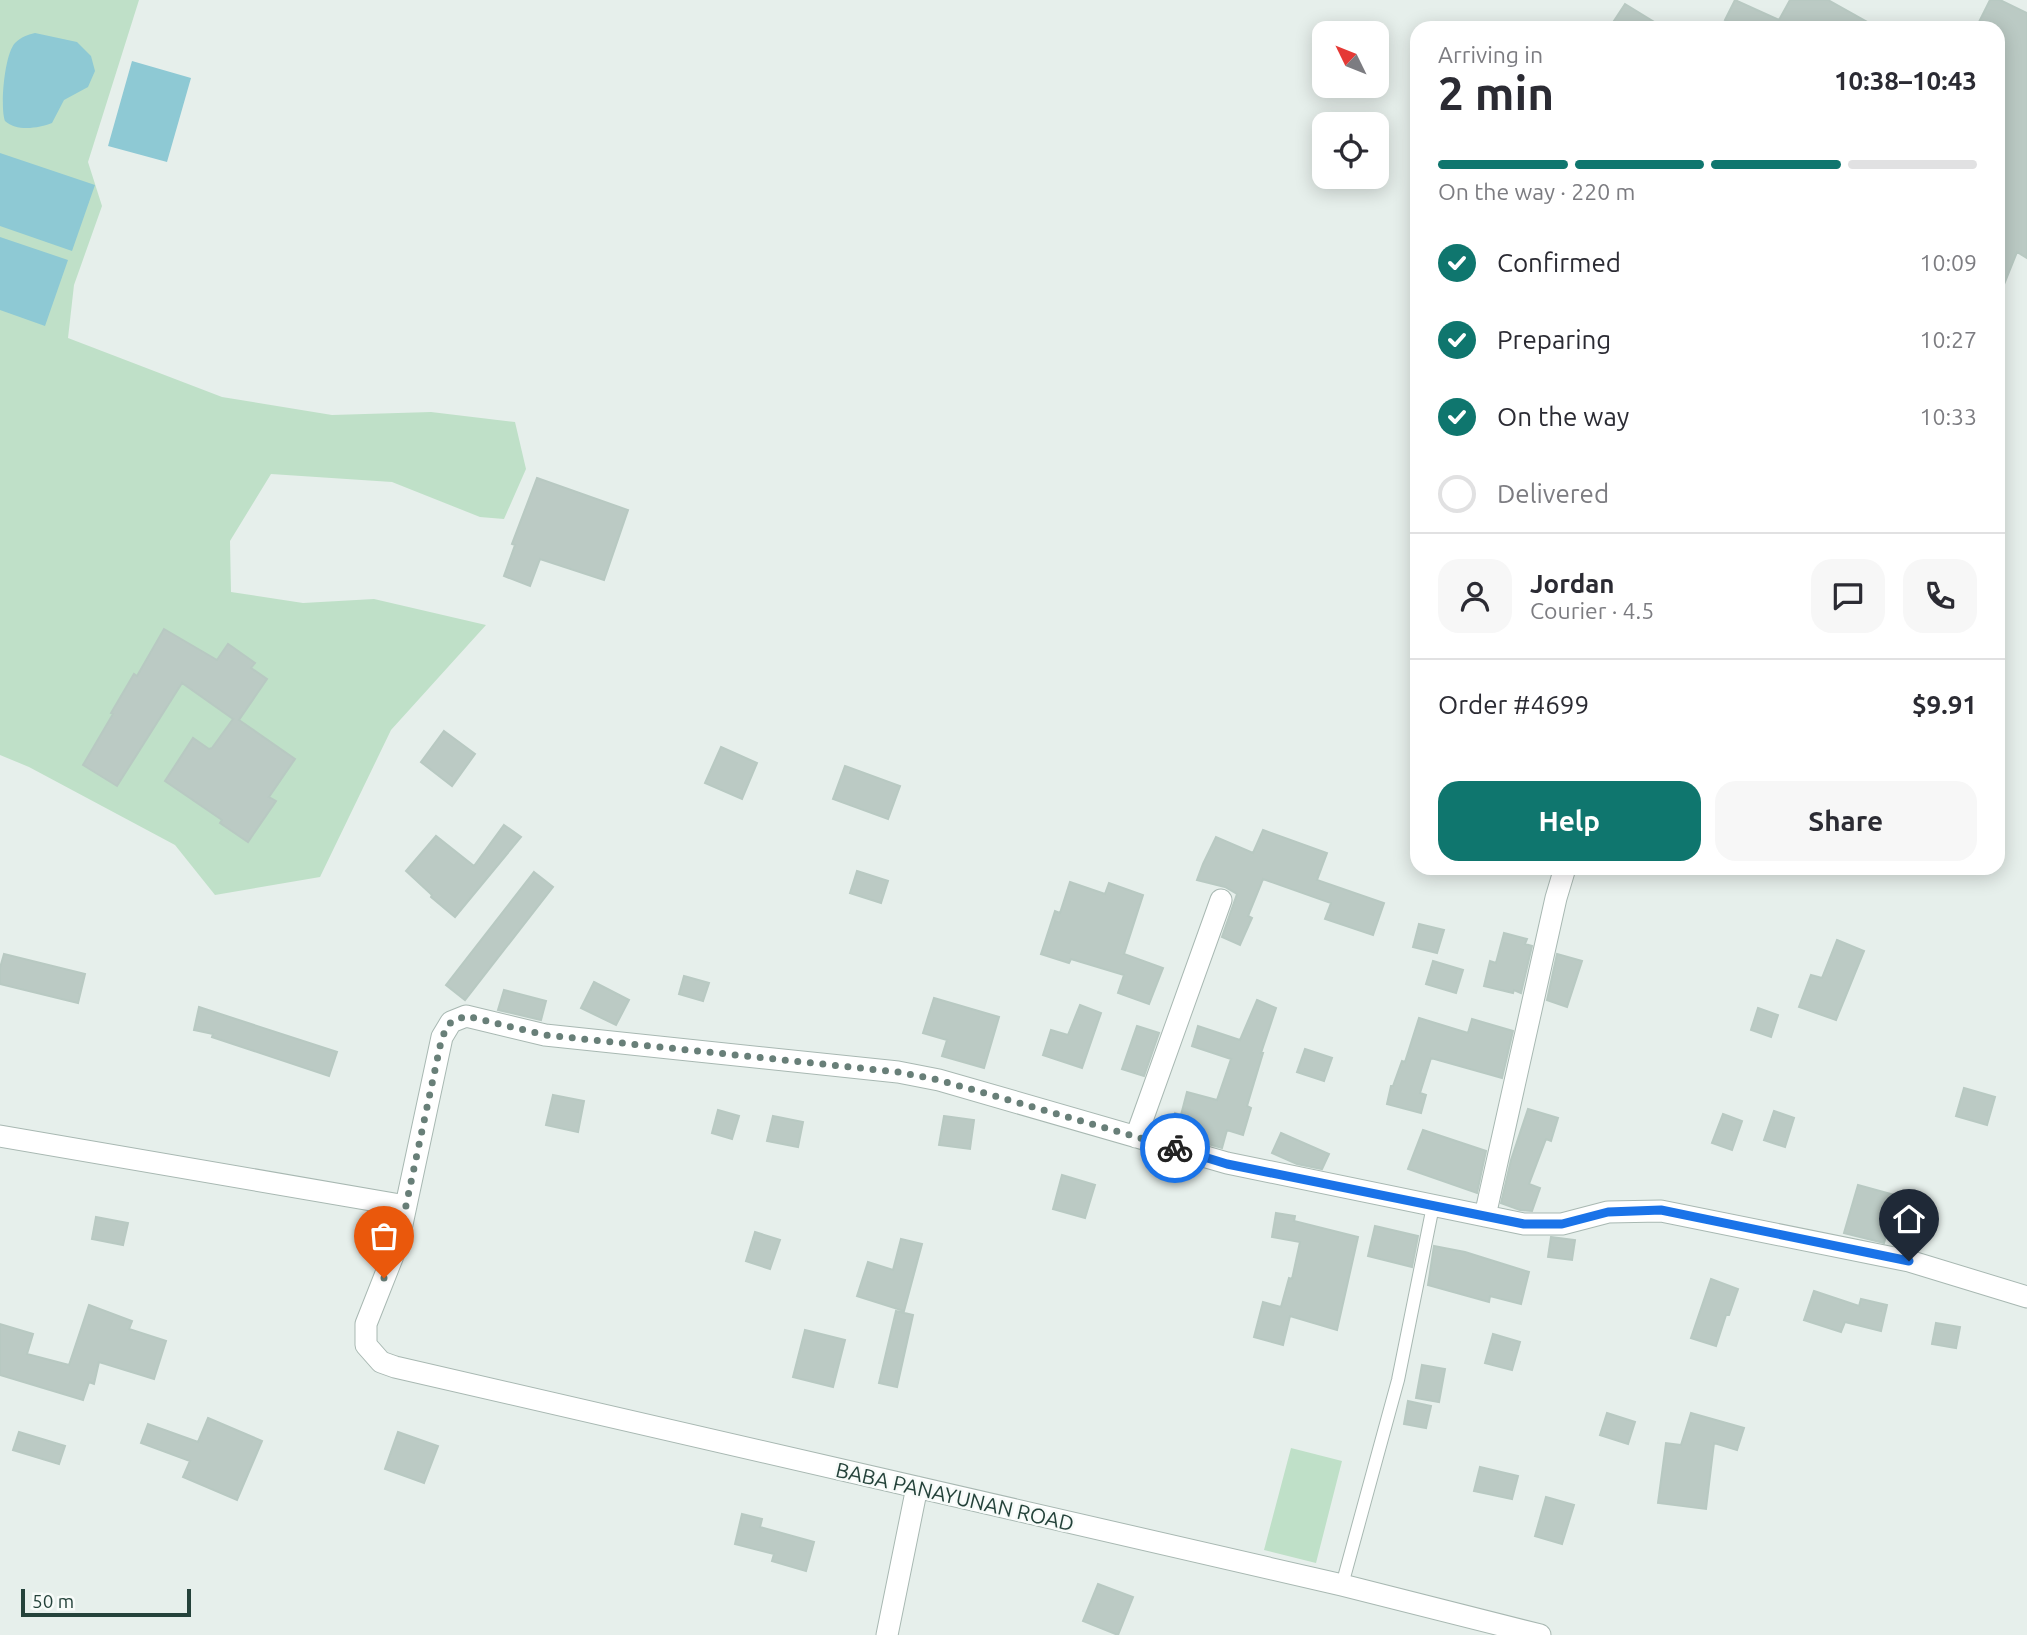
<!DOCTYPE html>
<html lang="en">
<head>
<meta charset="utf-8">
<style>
	body { margin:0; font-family:Ubuntu,sans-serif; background:#f7f7f7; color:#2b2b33; height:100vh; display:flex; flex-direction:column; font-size:26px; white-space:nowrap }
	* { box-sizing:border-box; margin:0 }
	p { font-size:23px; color:#7c7c81 }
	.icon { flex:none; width:38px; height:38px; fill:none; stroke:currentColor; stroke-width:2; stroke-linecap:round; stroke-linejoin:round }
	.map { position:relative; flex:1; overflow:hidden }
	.drawer { position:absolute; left:1410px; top:21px; width:595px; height:854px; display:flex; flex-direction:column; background:#fff; border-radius:21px; box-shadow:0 4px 18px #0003 }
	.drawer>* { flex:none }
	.needle { width:46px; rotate:313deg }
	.buttons { position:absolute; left:1312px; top:21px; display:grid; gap:14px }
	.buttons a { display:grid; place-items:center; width:77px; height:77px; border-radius:14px; background:#fff; box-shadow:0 4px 18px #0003; font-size:35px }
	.scale { position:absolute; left:21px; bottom:18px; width:170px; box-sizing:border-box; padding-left:7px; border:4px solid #24423a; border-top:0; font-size:19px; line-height:24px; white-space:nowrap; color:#24423a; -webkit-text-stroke:5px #f7fbf9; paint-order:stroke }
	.pin { position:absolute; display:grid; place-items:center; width:60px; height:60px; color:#fff; margin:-72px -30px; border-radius:50% 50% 50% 0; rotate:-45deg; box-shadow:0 0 7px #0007 }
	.pin .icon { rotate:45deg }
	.courier { position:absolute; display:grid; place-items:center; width:70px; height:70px; margin:-35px; border:5px solid #1a73e8; border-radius:50%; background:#fff; color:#222; box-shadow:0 2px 9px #0007 }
	.overview em { font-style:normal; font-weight:600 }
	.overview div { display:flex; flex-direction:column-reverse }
	.overview { display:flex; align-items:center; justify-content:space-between; height:119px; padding:0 28px }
	h1 { font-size:46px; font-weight:600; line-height:52px }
	.bar { display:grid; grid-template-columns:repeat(4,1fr); gap:10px 7px; align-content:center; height:84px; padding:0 28px }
	.bar i { height:9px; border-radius:5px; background:#e1e1e2 }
	.bar .selected { background:#0f766e }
	.bar p { grid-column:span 4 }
	.line { display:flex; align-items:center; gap:18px; padding:0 28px; border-top:2px solid #e1e1e2 }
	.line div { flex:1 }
	.round { display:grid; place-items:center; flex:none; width:74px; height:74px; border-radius:21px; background:#f7f7f7 }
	ol { padding:0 28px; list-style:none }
	li { display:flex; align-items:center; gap:21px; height:77px }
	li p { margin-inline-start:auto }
	li .icon { padding:7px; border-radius:50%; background:#0f766e; color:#fff; stroke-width:4 }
	li:last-child { color:#7c7c81 }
	li i { width:38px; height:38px; border:4px solid #e1e1e2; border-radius:50% }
	.button { display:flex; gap:14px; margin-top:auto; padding:14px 28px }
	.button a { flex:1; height:80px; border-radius:21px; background:#0f766e; color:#fff; font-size:28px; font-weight:600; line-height:80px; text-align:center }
	.button a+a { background:#f7f7f7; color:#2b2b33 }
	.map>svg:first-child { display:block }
</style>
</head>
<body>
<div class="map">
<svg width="2027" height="1635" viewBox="0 0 2027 1635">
	<rect width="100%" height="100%" fill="#e6efeb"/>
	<path fill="#bfe0c8" d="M 0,0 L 139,0 L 88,162 L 102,206 L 74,285 L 68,338 L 222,397 L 332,415 L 431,412 L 515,422 L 526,469 L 504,519 L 480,517 L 392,482 L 271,474 L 230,541 L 231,592 L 303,603 L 374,599 L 486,625 L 391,730 L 320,877 L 215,895 L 175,845 L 29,767 L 0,755 Z
		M 1291,1448 L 1342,1461 L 1316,1563 L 1264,1550 Z"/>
	<path fill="#8ec9d4" d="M 35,33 L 77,42 L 91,56 L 95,71 L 88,87 L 64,100 L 52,123 C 39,128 17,132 5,121 C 0,109 4,55 15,43 C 21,37 27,35 35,33 Z
		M 132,61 L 191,78 L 167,162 L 108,146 Z
		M 0,153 L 95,185 L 72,251 L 0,226 Z
		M 0,237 L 68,260 L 45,326 L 0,310 Z"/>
	<path fill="#bbcac4" stroke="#b8c9c2" stroke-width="2" d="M 1735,0 L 1779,20 L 1790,0 L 1828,0 L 1878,28 L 1744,28 L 1725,20 Z
		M 1990,0 L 2000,0 L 2027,13 L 2027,258 L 2017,252 L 1999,297 L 1998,28 L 1976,28 Z
		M 1625,4 L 1664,28 L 1626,28 L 1614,21 Z
		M 537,478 L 628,510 L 604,580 L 540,559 L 530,586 L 504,576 L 515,545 L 512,544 Z
		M 164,629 L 217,660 L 228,644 L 255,663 L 251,668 L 267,679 L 239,720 L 295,759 L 269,797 L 276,801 L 248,842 L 220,823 L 222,820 L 165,781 L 193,738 L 209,749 L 212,748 L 233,719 L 182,683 L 117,786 L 83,765 L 113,714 L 111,713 L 134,674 L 137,676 Z
		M 444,731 L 475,754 L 452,786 L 421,762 Z
		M 721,747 L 757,763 L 742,799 L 705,783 Z
		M 845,766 L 900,786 L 888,819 L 833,799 Z
		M 504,825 L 521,837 L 455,917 L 431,897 L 432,895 L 406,871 L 436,836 L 474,866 Z
		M 1263,830 L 1327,853 L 1317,880 L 1384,903 L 1373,935 L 1325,919 L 1331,903 L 1263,879 L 1248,916 L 1252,918 L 1240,945 L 1222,937 L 1237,894 L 1225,887 L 1197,880 L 1203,864 L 1216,837 L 1253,853 Z
		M 857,871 L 888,881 L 881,903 L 850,893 Z
		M 534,872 L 553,887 L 465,1000 L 446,985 Z
		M 1070,882 L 1105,894 L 1109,883 L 1143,895 L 1124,954 L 1163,968 L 1149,1004 L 1118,993 L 1124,975 L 1071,959 L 1069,963 L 1041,954 L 1055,911 L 1060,913 Z
		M 1419,924 L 1444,930 L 1437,953 L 1413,947 Z
		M 1504,933 L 1527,939 L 1525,944 L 1532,946 L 1521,993 L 1514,990 L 1513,993 L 1484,986 L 1490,961 L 1496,963 Z
		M 1837,940 L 1864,951 L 1836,1020 L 1799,1007 L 1811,975 L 1822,978 Z
		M 4,954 L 85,974 L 78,1003 L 0,984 L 0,968 Z
		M 1557,954 L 1582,961 L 1567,1007 L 1547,1000 Z
		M 1433,961 L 1463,970 L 1456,993 L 1426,984 Z
		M 684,976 L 709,983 L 703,1001 L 679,994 Z
		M 594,982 L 629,1000 L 616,1025 L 581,1008 Z
		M 504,990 L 546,1001 L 541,1020 L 498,1010 Z
		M 934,998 L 999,1017 L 984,1068 L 942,1056 L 947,1040 L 923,1033 Z
		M 1257,1000 L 1276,1008 L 1261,1053 L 1263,1053 L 1247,1106 L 1251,1108 L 1243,1135 L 1227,1130 L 1222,1148 L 1170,1133 L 1175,1113 L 1181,1115 L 1187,1092 L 1217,1100 L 1231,1059 L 1192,1046 L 1198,1026 L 1240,1040 Z
		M 1080,1005 L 1101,1013 L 1082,1068 L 1043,1055 L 1051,1030 L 1068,1035 Z
		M 199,1007 L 337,1052 L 329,1076 L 212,1037 L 213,1034 L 194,1030 Z
		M 1758,1008 L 1778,1015 L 1771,1037 L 1751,1030 Z
		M 1419,1018 L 1468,1033 L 1472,1019 L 1513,1031 L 1502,1078 L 1431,1058 L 1420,1093 L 1426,1095 L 1421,1113 L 1387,1104 L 1391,1086 L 1393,1086 L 1402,1061 L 1405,1062 Z
		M 1137,1026 L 1159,1033 L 1144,1076 L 1122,1069 Z
		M 1305,1049 L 1332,1058 L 1324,1081 L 1297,1072 Z
		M 1964,1088 L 1995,1097 L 1987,1125 L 1956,1116 Z
		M 553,1095 L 584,1101 L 578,1132 L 546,1125 Z
		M 1528,1109 L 1558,1118 L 1551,1141 L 1546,1139 L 1529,1184 L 1540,1188 L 1532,1211 L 1520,1210 L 1501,1203 L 1511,1160 Z
		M 718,1110 L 739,1116 L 732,1139 L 712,1133 Z
		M 1774,1111 L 1794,1118 L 1785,1147 L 1764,1140 Z
		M 1723,1114 L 1742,1121 L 1732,1150 L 1712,1143 Z
		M 773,1116 L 803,1122 L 798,1147 L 767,1141 Z
		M 944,1116 L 974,1120 L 970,1149 L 939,1145 Z
		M 1423,1130 L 1486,1151 L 1477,1193 L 1408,1169 Z
		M 1281,1133 L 1329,1154 L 1322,1169 L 1297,1164 L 1272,1153 Z
		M 1062,1175 L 1095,1185 L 1085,1218 L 1053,1209 Z
		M 1858,1185 L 1898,1196 L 1884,1243 L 1844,1233 Z
		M 1276,1213 L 1295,1216 L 1294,1221 L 1358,1237 L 1337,1330 L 1290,1316 L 1283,1345 L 1254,1337 L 1263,1302 L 1281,1307 L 1289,1278 L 1292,1279 L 1300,1242 L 1272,1237 Z
		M 96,1217 L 128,1223 L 123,1245 L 92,1239 Z
		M 1375,1226 L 1418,1236 L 1412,1267 L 1368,1256 Z
		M 755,1232 L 780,1240 L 770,1269 L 746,1261 Z
		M 1551,1237 L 1575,1240 L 1572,1260 L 1548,1257 Z
		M 901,1239 L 922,1244 L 904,1311 L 857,1296 L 868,1262 L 893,1270 Z
		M 1434,1246 L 1465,1252 L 1529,1272 L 1521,1304 L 1490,1296 L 1489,1302 L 1428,1285 Z
		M 1711,1279 L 1738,1289 L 1729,1315 L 1726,1315 L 1716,1346 L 1691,1338 Z
		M 1814,1291 L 1859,1306 L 1861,1299 L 1887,1305 L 1881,1331 L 1845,1322 L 1841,1332 L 1804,1320 Z
		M 89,1305 L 132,1321 L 129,1329 L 166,1341 L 154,1379 L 99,1362 L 94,1384 L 89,1382 L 83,1400 L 0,1375 L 0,1324 L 33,1334 L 27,1354 L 69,1365 Z
		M 896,1311 L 913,1315 L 897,1387 L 879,1383 Z
		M 1936,1323 L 1960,1327 L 1956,1348 L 1932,1344 Z
		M 805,1330 L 845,1340 L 833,1387 L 793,1377 Z
		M 1493,1334 L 1520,1342 L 1512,1370 L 1485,1363 Z
		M 1422,1365 L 1445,1369 L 1439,1402 L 1416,1398 Z
		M 1408,1401 L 1431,1406 L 1426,1428 L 1404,1424 Z
		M 1607,1413 L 1635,1422 L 1628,1444 L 1600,1435 Z
		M 1691,1413 L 1744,1428 L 1737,1450 L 1714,1443 L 1706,1509 L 1658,1503 L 1666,1443 L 1681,1445 Z
		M 208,1418 L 262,1441 L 237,1500 L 183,1477 L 190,1461 L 141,1443 L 148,1424 L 198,1442 Z
		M 19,1432 L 65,1446 L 59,1464 L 13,1450 Z
		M 398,1432 L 438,1446 L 424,1483 L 385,1469 Z
		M 1480,1467 L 1518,1476 L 1512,1499 L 1474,1491 Z
		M 1546,1497 L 1574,1505 L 1562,1544 L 1535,1536 Z
		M 742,1514 L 762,1519 L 760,1527 L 814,1542 L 806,1571 L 772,1561 L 774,1554 L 735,1544 Z
		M 1098,1584 L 1133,1597 L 1118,1635 L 1083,1621 Z"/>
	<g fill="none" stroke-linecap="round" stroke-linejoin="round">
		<defs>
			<path id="lane" d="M 1342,1585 L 1398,1380 L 1433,1206"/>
			<path id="street" d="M 0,1136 L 406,1206
				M 1136,1137 L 1221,900
				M 1485,1216 L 1556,898 L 1565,868
				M 887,1635 L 917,1487
				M 1540,1635 L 1342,1585 L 395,1367 L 381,1362 L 366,1345 L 366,1324 L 398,1243 L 442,1037 L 451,1022 L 466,1016 L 545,1035 L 898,1072 L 939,1080 L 1227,1163 L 1524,1224 L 1562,1224 L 1608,1212 L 1661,1211 L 1909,1261 L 2027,1297"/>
		</defs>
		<use href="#lane" stroke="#a8b8b2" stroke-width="14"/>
		<use href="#street" stroke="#a8b8b2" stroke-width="23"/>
		<use href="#lane" stroke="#fff" stroke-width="12"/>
		<use href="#street" stroke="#fff" stroke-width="21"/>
	</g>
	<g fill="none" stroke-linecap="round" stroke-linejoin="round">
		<path stroke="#687f78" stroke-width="7" stroke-dasharray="0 12.6" d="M 384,1278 L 398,1243 L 442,1037 L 451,1022 L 466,1016 L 545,1035 L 898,1072 L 939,1080 L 1175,1148"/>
		<path stroke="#1a73e8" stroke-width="9" d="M 1175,1148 L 1227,1164 L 1524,1224 L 1562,1224 L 1608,1212 L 1661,1210 L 1909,1261"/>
	</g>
	<g text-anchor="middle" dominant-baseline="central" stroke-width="5" stroke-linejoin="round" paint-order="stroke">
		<g font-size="21" fill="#24423a" stroke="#f7fbf9">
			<text transform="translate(955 1496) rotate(13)">BABA PANAYUNAN ROAD</text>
		</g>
	</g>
</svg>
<div class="buttons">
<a><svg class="needle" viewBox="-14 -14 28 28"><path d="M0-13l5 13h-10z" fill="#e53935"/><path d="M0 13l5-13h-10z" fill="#7c7c81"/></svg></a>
<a><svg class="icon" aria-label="locate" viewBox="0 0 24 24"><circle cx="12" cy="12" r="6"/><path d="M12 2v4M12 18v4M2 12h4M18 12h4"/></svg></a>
</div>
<div class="scale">50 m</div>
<div class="pin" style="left:384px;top:1278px;background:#ea580c"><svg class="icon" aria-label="bag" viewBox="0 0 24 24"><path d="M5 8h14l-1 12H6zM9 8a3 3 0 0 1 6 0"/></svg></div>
<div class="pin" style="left:1909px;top:1261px;background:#1f2937"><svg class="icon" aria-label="home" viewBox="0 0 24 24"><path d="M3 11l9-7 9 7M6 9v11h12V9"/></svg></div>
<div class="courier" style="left:1175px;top:1148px"><svg class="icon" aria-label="bike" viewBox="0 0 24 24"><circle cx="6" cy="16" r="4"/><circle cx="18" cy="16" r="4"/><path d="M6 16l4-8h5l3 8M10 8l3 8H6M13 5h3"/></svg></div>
<section class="drawer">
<div class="overview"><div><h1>2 min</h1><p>Arriving in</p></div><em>10:38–10:43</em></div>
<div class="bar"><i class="selected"></i><i class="selected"></i><i class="selected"></i><i></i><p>On the way · 220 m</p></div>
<ol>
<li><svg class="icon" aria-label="check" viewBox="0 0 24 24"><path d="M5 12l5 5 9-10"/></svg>Confirmed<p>10:09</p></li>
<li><svg class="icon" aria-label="check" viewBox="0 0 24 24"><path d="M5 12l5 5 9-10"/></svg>Preparing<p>10:27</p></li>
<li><svg class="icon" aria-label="check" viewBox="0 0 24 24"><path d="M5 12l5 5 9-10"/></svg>On the way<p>10:33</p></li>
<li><i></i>Delivered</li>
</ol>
<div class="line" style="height:126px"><a class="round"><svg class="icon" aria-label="person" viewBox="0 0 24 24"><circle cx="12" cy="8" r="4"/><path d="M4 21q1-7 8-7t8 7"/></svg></a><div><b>Jordan</b><p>Courier · 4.5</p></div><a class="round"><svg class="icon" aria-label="chat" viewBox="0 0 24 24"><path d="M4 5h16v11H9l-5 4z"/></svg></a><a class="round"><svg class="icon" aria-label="phone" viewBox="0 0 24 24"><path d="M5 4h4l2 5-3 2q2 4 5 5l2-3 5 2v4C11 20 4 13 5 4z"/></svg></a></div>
<div class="line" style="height:91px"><div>Order #4699</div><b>$9.91</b></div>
<div class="button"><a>Help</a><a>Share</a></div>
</section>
</div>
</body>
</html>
